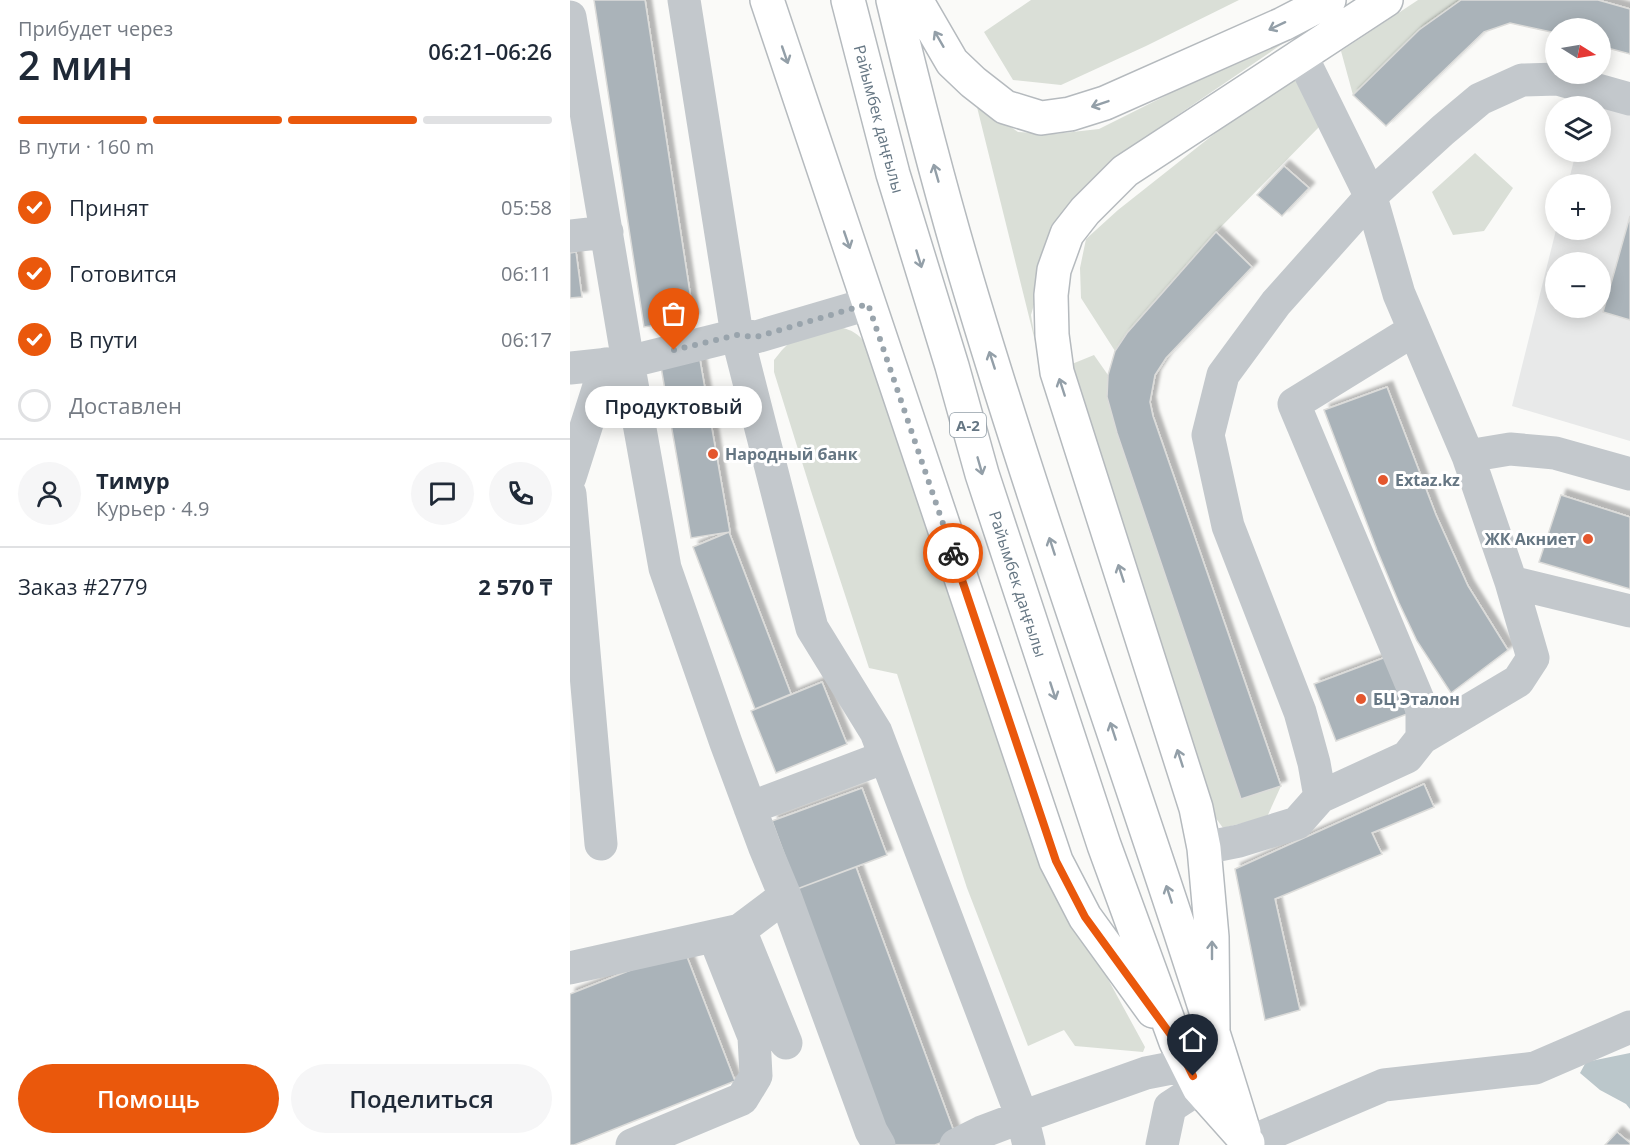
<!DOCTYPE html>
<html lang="ru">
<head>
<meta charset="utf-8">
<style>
	body { margin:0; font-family:"Open Sans",sans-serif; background:#f6f6f7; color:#1f2937; height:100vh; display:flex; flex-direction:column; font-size:22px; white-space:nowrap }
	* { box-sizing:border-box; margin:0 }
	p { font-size:20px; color:#747a83 }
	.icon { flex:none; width:33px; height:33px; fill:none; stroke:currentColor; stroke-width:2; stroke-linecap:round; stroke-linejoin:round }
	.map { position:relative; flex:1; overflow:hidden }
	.side { display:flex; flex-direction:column; background:#fff; width:570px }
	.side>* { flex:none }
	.needle { width:39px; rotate:101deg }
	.controls { position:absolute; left:975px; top:18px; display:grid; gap:12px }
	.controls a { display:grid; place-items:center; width:66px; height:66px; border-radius:50%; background:#fff; box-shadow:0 3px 15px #0003; font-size:30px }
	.pin { position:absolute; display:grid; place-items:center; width:51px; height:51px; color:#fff; margin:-62px -26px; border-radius:50% 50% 50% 0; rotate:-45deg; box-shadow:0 0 6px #0007 }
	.pin .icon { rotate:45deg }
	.courier { position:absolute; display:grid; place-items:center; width:60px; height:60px; margin:-30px; border:4px solid #ea580c; border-radius:50%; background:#fff; color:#222; box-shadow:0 2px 8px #0007 }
	.bubble { position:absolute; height:42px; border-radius:21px; background:#fff; box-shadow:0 3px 15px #0003; font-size:20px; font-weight:600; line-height:42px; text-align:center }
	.overview em { font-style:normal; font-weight:600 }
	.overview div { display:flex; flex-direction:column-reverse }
	.overview { display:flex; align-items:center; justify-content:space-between; height:102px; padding:0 18px }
	h1 { font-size:39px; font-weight:600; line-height:45px }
	.bar { display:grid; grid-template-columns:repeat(4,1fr); gap:9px 6px; align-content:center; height:72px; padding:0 18px }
	.bar i { height:8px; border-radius:4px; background:#e0e1e3 }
	.bar .selected { background:#ea580c }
	.bar p { grid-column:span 4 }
	.line { display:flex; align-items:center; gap:15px; padding:0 18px; border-top:2px solid #e0e1e3 }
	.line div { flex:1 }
	.round { display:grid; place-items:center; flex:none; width:63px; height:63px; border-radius:32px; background:#f6f6f7 }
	ol { padding:0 18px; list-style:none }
	li { display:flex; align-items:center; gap:18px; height:66px }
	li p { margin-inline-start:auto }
	li .icon { padding:6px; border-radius:50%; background:#ea580c; color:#fff; stroke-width:4 }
	li:last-child { color:#747a83 }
	li i { width:33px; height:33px; border:3px solid #e0e1e3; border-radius:50% }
	.action { display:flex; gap:12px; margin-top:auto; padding:12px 18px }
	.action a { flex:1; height:69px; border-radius:36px; background:#ea580c; color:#fff; font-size:24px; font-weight:600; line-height:69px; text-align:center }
	.action a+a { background:#f6f6f7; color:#1f2937 }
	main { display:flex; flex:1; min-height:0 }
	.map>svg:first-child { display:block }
</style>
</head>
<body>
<main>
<section class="side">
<div class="overview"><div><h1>2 мин</h1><p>Прибудет через</p></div><em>06:21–06:26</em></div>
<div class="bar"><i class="selected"></i><i class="selected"></i><i class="selected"></i><i></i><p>В пути · 160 m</p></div>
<ol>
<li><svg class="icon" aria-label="check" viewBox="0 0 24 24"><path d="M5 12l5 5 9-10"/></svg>Принят<p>05:58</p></li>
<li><svg class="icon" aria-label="check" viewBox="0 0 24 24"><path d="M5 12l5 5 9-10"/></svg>Готовится<p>06:11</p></li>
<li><svg class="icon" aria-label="check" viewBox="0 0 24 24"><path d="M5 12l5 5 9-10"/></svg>В пути<p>06:17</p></li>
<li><i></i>Доставлен</li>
</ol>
<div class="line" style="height:108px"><a class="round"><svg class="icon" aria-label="person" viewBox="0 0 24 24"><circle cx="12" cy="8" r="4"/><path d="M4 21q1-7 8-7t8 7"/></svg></a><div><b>Тимур</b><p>Курьер · 4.9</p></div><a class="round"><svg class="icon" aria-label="chat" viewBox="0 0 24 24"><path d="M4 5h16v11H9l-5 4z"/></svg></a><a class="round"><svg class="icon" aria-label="phone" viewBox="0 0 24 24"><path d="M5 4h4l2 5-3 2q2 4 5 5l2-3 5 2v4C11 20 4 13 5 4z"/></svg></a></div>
<div class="line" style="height:78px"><div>Заказ #2779</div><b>2 570 ₸</b></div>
<div class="action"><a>Помощь</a><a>Поделиться</a></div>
</section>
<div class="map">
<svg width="1060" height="1145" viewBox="0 0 1060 1145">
	<defs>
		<filter id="shadow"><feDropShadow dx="5.5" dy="-5.5" stdDeviation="1.5" flood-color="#0004"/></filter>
	</defs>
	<rect width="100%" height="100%" fill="#fafaf8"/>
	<path fill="#e8e9e9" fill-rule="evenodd" d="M 1019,101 L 1060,113 L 1060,441 L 942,406 L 986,230 L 1030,230 L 1030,184 L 998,184 L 1006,152 L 1030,152 L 1030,106 L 1017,106 ZM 986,262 L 1030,262 L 1030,308 L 986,308 Z"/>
	<path fill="#dadfd7" d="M 461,0 L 669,0 L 576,46 L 491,85 L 443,80 L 414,32 Z
		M 775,0 L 777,0 L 565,144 L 488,221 L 461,315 L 466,345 L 406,103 L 448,132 L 484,134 L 529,129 L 595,96 Z
		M 848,0 L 891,0 L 849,30 L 783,95 L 771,51 Z
		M 725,70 L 749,127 L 646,232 L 557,333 L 545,351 L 511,298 L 510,268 L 516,239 L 548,210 Z
		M 905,153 L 943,188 L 914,231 L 883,235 L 862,192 Z
		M 268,327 C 285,330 291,336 301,351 L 472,858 L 575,1047 L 573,1052 L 505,1046 L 494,1030 L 458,1046 L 397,888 L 327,674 L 299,668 L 241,491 L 204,372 L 204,360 L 212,350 L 225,337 Z
		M 524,355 L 538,375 L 537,397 L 547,433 L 671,799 L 711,786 L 697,817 L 653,828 L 645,817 L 497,366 Z"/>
	<path fill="#bbc7cb" d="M 1060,1053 L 1060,1109 L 1056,1104 L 1030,1090 L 1010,1073 L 1016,1062 Z"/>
	<path fill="#aab3b9" stroke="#dcdcda" stroke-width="1.5" filter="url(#shadow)" d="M 24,0 L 75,0 L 124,319 L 74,327 Z
		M 891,0 L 1028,0 L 1060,9 L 1060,54 L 1030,46 L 1030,28 L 986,28 L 986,33 L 940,23 L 914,32 L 816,126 L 783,95 L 849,30 Z
		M 714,166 L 739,188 L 712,216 L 687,195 Z
		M 1060,216 L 1060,320 L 1033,312 Z
		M 646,232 L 682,267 L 596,358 L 585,375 L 580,402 L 583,416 L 711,786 L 671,799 L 547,433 L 537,397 L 538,375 L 545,351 L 557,333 Z
		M 6,252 L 12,297 L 0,298 L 0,253 Z
		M 130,360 L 160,532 L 121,538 L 91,367 Z
		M 817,387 L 866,515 L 898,586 L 938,650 L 881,693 L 847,641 L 829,603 L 807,550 L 754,410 Z
		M 991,495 L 1060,517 L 1060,589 L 969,562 Z
		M 159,532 L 221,694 L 185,709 L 123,547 Z
		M 816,657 L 837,714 L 766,741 L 744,684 Z
		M 252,682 L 277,744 L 206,773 L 181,711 Z
		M 854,784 L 864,807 L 802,833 L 812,854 L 705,899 L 730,1010 L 695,1020 L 665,869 Z
		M 292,788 L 317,855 L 227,889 L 202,821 Z
		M 286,867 L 386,1137 L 365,1145 L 321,1145 L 227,889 Z
		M 114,949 L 165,1081 L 4,1145 L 0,1145 L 0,994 Z
		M 1047,1132 L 1060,1143 L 1060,1145 L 1035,1145 Z"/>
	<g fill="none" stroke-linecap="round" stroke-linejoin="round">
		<defs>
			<path id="major" d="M 197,0 L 486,861 L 515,917 L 583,1011
				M 278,0 L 323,174 L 382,366 L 412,474 L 534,845 L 606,1042 L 629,1088 L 678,1143
				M 323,0 C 347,100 373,201 403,300 C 487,579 589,853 674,1132
				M 346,0 L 382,62 L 403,82 L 435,107 L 471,118 L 500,114 L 535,103 L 713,24 L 759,0
				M 643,1029 L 642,937 L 634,848 L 626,808 L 487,372 L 482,335 L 481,295 L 484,270 L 497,234 L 515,211 L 555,171 L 816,0"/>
		</defs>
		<use href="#major" stroke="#b5babe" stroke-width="36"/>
		<path stroke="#c3c8cc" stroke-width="33" d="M 114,0 L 167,335 L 242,628 L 306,732 L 452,1117 L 576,1073 L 617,1065
			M 0,17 L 58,362 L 167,335 L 186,337 L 298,304
			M 731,55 L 801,197 L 829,294 L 898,456 L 941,582 L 963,658 L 948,681 L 852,738
			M 0,236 L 37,232
			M 0,368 L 58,362 L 95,568 L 156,743 L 195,848 L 215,896 L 301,1131 L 309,1145
			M 898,456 L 940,449 L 985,453 L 1060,474
			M 0,477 L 36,364
			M 0,494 L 31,844
			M 941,582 L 1060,611
			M 750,797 L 837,757 L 852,738 L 852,709 L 724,404 L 844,330
			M 180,808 L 315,757
			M 634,848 L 669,841 L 727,823 L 750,797 L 744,763 L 730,712 L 658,526 L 638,435 L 653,375 L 706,303 L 806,191 L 873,130 L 910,99 L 952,80 L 988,79 L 1060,99
			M 170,930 L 216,1043
			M 0,968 L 170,930 L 215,896
			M 678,1143 L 814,1085 L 965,1068 L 1060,1027
			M 62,1145 L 172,1099 L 186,1076 L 184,1037 L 144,936
			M 386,1145 L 412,1132 L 452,1117 L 459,1145
			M 592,1145 L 600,1107 L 629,1088"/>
		<use href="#major" stroke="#fff" stroke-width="33"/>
	</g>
	<defs><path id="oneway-shaft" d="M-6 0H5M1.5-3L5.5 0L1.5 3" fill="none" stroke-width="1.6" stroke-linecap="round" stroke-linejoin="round" transform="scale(1.5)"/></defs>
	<g stroke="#939fa8">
		<use href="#oneway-shaft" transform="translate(707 26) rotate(155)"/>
		<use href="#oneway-shaft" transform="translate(369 39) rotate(-120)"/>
		<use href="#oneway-shaft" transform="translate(215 55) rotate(71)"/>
		<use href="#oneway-shaft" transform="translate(530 104) rotate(161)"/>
		<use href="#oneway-shaft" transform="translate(366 173) rotate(-106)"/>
		<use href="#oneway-shaft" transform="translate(277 240) rotate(71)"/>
		<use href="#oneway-shaft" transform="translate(349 259) rotate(73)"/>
		<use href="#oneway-shaft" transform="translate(422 360) rotate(-108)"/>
		<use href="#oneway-shaft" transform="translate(492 387) rotate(-108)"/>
		<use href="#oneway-shaft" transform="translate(410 466) rotate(74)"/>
		<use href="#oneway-shaft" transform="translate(482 546) rotate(-108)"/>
		<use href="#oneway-shaft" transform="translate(551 573) rotate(-108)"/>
		<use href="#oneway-shaft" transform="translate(483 691) rotate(72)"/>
		<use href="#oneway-shaft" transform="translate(543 731) rotate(-108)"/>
		<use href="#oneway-shaft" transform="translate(610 758) rotate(-108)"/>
		<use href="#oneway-shaft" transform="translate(599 894) rotate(-108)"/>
		<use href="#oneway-shaft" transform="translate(642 950) rotate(-90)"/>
	</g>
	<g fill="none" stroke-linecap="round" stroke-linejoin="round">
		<path stroke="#99a4ac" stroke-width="6" stroke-dasharray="0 10.8" d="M 104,350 L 167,335 L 186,337 L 298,304 L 383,553"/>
		<path stroke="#ea580c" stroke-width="8" d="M 383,553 L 486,861 L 515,917 L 606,1042 L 623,1076"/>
	</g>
	<g fill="#e4572e" stroke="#fff" stroke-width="2">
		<circle cx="143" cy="454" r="6"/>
		<circle cx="813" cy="480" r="6"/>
		<circle cx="1018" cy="539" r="6"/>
		<circle cx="791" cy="699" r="6"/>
	</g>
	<g text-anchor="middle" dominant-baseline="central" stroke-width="6" stroke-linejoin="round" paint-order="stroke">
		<rect fill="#fff" stroke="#939fa8" stroke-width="1.5" x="380" y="413" width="36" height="24" rx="4.5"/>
		<g font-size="15" font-weight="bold" fill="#657683">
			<text x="398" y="425">A-2</text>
		</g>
		<g font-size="16" fill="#657683" stroke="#fff">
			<text transform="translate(309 119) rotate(75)">Райымбек даңғылы</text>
			<text transform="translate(448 584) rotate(72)">Райымбек даңғылы</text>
		</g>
		<g font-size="16" font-weight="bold" fill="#657683" stroke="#fff" text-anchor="start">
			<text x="155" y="454">Народный банк</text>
			<text x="825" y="480">Extaz.kz</text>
			<text x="1006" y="539" text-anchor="end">ЖК Акниет</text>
			<text x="803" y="699">БЦ Эталон</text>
		</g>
	</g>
</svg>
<div class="controls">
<a><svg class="needle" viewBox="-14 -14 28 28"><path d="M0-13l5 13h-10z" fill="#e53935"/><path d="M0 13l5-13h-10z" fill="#747a83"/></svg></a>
<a><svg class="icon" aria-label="layers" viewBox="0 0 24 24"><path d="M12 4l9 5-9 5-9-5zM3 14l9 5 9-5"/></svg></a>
<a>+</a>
<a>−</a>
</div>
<div class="pin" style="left:104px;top:350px;background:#ea580c"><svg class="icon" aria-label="bag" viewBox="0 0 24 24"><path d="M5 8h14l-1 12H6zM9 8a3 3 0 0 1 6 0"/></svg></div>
<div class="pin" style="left:623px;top:1076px;background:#1f2937"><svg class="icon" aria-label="home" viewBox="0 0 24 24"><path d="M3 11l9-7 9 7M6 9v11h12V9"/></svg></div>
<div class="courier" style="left:383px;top:553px"><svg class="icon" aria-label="bike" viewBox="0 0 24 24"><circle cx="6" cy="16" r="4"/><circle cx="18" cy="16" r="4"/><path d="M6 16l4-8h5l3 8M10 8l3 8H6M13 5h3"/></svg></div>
<div class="bubble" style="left:15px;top:386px;width:177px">Продуктовый</div>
</div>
</main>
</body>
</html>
